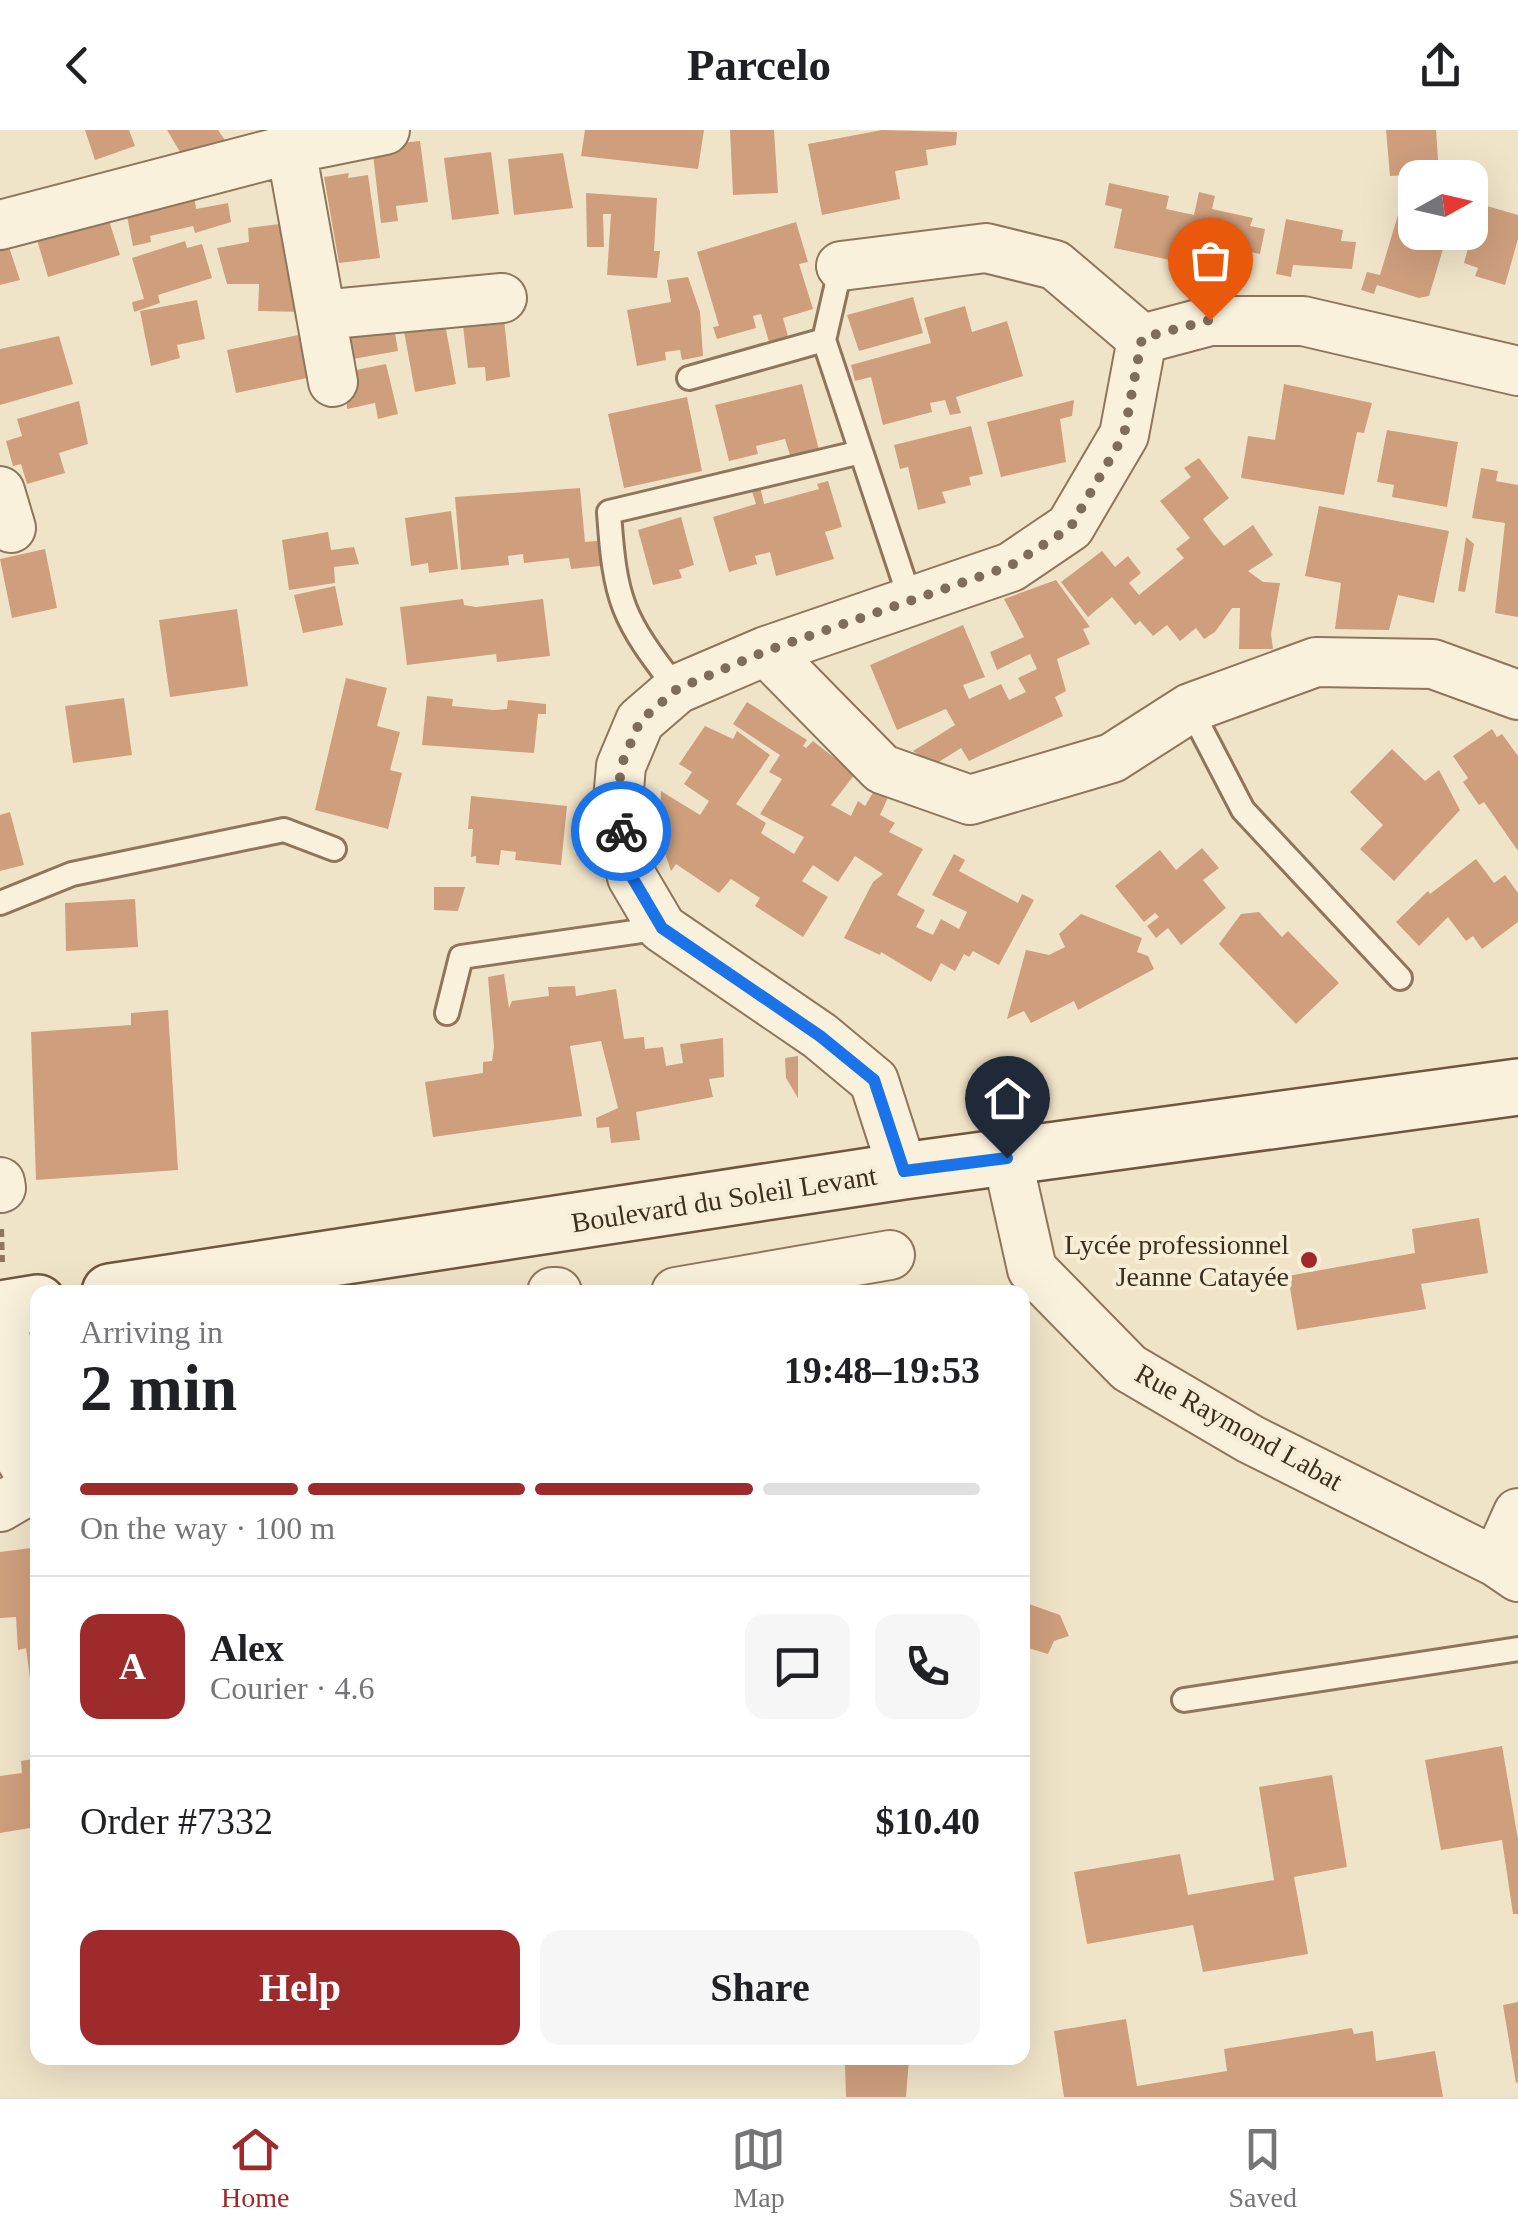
<!DOCTYPE html>
<html lang="en">
<head>
<meta charset="utf-8">
<style>
	body { margin:0; font-family:"Times New Roman",serif; background:#f6f6f6; color:#202124; height:100vh; display:flex; flex-direction:column; font-size:38px; white-space:nowrap }
	* { box-sizing:border-box; margin:0 }
	p { font-size:32px; color:#757577 }
	.icon { flex:none; width:55px; height:55px; fill:none; stroke:currentColor; stroke-width:2; stroke-linecap:round; stroke-linejoin:round }
	.map { position:relative; flex:1; overflow:hidden }
	.sheet { position:absolute; left:30px; top:1155px; width:1000px; height:780px; display:flex; flex-direction:column; background:#fff; border-radius:20px; box-shadow:0 10px 40px #0002 }
	.sheet>* { flex:none }
	.needle { width:65px; rotate:82deg }
	.buttons { position:absolute; left:1398px; top:30px; display:grid; gap:20px }
	.buttons a { display:grid; place-items:center; width:90px; height:90px; border-radius:20px; background:#fff; box-shadow:0 10px 40px #0002; font-size:50px }
	.pin { position:absolute; display:grid; place-items:center; width:85px; height:85px; color:#fff; margin:-102px -42px; border-radius:50% 50% 50% 0; rotate:-45deg; box-shadow:0 0 10px #0007 }
	.pin .icon { rotate:45deg }
	.courier { position:absolute; display:grid; place-items:center; width:100px; height:100px; margin:-50px; border:8px solid #1a73e8; border-radius:50%; background:#fff; color:#222; box-shadow:0 2px 12px #0007 }
	.headline em { font-style:normal; font-weight:700 }
	.headline div { display:flex; flex-direction:column-reverse }
	.headline { display:flex; align-items:center; justify-content:space-between; height:170px; padding:0 50px }
	h1 { font-size:65px; font-weight:700; line-height:75px }
	.bar { display:grid; grid-template-columns:repeat(4,1fr); gap:15px 10px; align-content:center; height:120px; padding:0 50px }
	.bar i { height:12px; border-radius:8px; background:#e0e0e0 }
	.bar .active { background:#9e2a2b }
	.bar p { grid-column:span 4 }
	.line { display:flex; align-items:center; gap:25px; padding:0 50px; border-top:2px solid #e0e0e0 }
	.line div { flex:1 }
	.round { display:grid; place-items:center; flex:none; width:105px; height:105px; border-radius:20px; background:#f6f6f6 }
	.cta { display:flex; gap:20px; margin-top:auto; padding:20px 50px }
	.cta a { flex:1; height:115px; border-radius:20px; background:#9e2a2b; color:#fff; font-size:40px; font-weight:700; line-height:115px; text-align:center }
	.cta a+a { background:#f6f6f6; color:#202124 }
	header { display:flex; justify-content:space-between; align-items:center; height:130px; padding:0 50px; background:#fff; font-size:45px; font-weight:700 }
	.menu { display:flex; justify-content:space-around; align-items:center; height:140px; border-top:2px solid #e0e0e0; background:#fff; font-size:28px; color:#757577 }
	.menu a { display:grid; justify-items:center; gap:5px }
	.menu .active { color:#9e2a2b }
	.map>svg:first-child { display:block }
</style>
</head>
<body>
<header><svg class="icon" aria-label="back" viewBox="0 0 24 24"><path d="M15 5l-7 7 7 7"/></svg>Parcelo<svg class="icon" aria-label="share" viewBox="0 0 24 24"><path d="M12 15V3M7 8l5-5 5 5M5 13v7h14v-7"/></svg></header>
<div class="map">
<svg width="1518" height="1967" viewBox="0 0 1518 1967">
	<rect width="100%" height="100%" fill="#f0e4c8"/>
	<path fill="#cf9f7d" d="M 85,0 L 129,0 L 135,16 L 95,30 Z
		M 167,0 L 218,0 L 229,16 L 183,27 Z
		M 585,0 L 704,0 L 698,39 L 581,26 Z
		M 730,0 L 774,0 L 778,63 L 733,65 Z
		M 882,0 L 957,2 L 956,15 L 926,20 L 928,35 L 895,41 L 900,69 L 822,85 L 808,14 Z
		M 1386,0 L 1436,0 L 1439,43 L 1390,46 Z
		M 420,11 L 428,72 L 396,76 L 398,91 L 381,93 L 372,16 Z
		M 491,22 L 499,84 L 452,90 L 444,28 Z
		M 563,23 L 573,78 L 514,85 L 508,29 Z
		M 349,43 L 348,48 L 368,45 L 380,128 L 339,133 L 324,47 Z
		M 1109,53 L 1169,66 L 1166,79 L 1194,85 L 1199,62 L 1215,66 L 1212,79 L 1253,88 L 1250,96 L 1265,99 L 1260,124 L 1231,118 L 1230,124 L 1202,118 L 1203,112 L 1188,109 L 1184,133 L 1114,118 L 1122,79 L 1105,75 Z
		M 193,58 L 196,79 L 228,73 L 231,92 L 195,103 L 193,96 L 150,106 L 151,112 L 133,116 L 124,71 Z
		M 586,63 L 657,68 L 654,121 L 660,121 L 657,148 L 607,145 L 611,84 L 603,84 L 604,117 L 587,117 Z
		M 1480,74 L 1518,85 L 1518,109 L 1505,155 L 1475,146 L 1478,138 L 1464,133 Z
		M 1401,75 L 1415,79 L 1415,102 L 1448,102 L 1429,166 L 1419,168 L 1377,155 L 1374,164 L 1361,160 L 1367,142 L 1380,145 Z
		M 106,81 L 120,125 L 48,147 L 35,103 Z
		M 1286,89 L 1343,100 L 1341,111 L 1356,112 L 1352,139 L 1293,135 L 1291,147 L 1276,144 Z
		M 295,92 L 303,182 L 258,181 L 259,154 L 227,154 L 217,118 L 249,112 L 248,98 Z
		M 796,92 L 808,132 L 799,134 L 813,179 L 783,188 L 790,214 L 771,219 L 761,184 L 753,186 L 756,198 L 717,209 L 713,197 L 719,196 L 697,122 Z
		M 5,105 L 20,150 L 0,155 L 0,107 Z
		M 185,111 L 187,118 L 202,114 L 212,148 L 158,165 L 160,173 L 134,182 L 132,172 L 144,169 L 132,128 Z
		M 688,147 L 700,182 L 703,226 L 682,230 L 680,220 L 665,222 L 666,230 L 637,236 L 627,180 L 671,172 L 667,150 Z
		M 913,167 L 923,203 L 859,221 L 847,185 Z
		M 197,170 L 205,209 L 177,215 L 180,228 L 151,236 L 140,181 Z
		M 965,176 L 972,202 L 1007,191 L 1023,246 L 956,267 L 961,283 L 950,285 L 945,270 L 930,273 L 932,282 L 883,295 L 871,247 L 855,251 L 851,235 L 931,213 L 924,188 Z
		M 504,189 L 510,247 L 486,251 L 485,237 L 468,238 L 463,196 Z
		M 393,191 L 398,221 L 347,230 L 342,200 Z
		M 445,194 L 456,254 L 415,262 L 404,201 Z
		M 313,202 L 321,245 L 236,263 L 227,220 Z
		M 59,206 L 73,254 L 0,275 L 0,219 Z
		M 386,234 L 398,284 L 378,289 L 375,273 L 347,279 L 346,242 Z
		M 802,254 L 820,324 L 792,331 L 785,309 L 756,316 L 758,324 L 729,331 L 715,275 Z
		M 1284,254 L 1372,273 L 1364,303 L 1357,302 L 1344,365 L 1241,348 L 1248,306 L 1275,310 Z
		M 687,267 L 702,341 L 624,358 L 608,284 Z
		M 1074,270 L 1072,286 L 1060,289 L 1066,332 L 1001,347 L 987,292 Z
		M 79,271 L 88,314 L 59,323 L 65,343 L 27,354 L 21,334 L 13,336 L 6,311 L 22,306 L 17,289 Z
		M 971,296 L 983,344 L 969,347 L 971,355 L 942,362 L 946,373 L 918,380 L 908,337 L 900,339 L 894,315 Z
		M 1387,300 L 1458,312 L 1447,377 L 1392,367 L 1394,355 L 1377,352 Z
		M 1199,328 L 1229,368 L 1203,389 L 1213,403 L 1224,416 L 1253,395 L 1273,425 L 1248,441 L 1263,452 L 1280,453 L 1271,504 L 1273,519 L 1239,519 L 1240,478 L 1232,478 L 1215,502 L 1204,509 L 1196,498 L 1180,511 L 1167,495 L 1153,506 L 1140,491 L 1135,495 L 1112,467 L 1088,487 L 1061,452 L 1102,421 L 1115,437 L 1128,426 L 1141,443 L 1129,453 L 1139,465 L 1184,428 L 1176,419 L 1190,408 L 1160,371 L 1191,347 L 1184,338 Z
		M 1481,338 L 1498,341 L 1496,351 L 1518,355 L 1518,487 L 1495,483 L 1505,393 L 1472,388 Z
		M 828,351 L 842,397 L 825,402 L 834,429 L 776,446 L 770,422 L 755,426 L 757,434 L 729,442 L 713,387 L 756,374 L 751,358 L 760,356 L 764,374 L 819,359 L 817,354 Z
		M 580,358 L 585,412 L 608,410 L 610,435 L 571,439 L 569,428 L 524,433 L 523,424 L 508,426 L 509,435 L 461,440 L 455,367 Z
		M 1319,376 L 1449,401 L 1434,473 L 1398,465 L 1389,500 L 1335,499 L 1341,453 L 1305,446 Z
		M 451,381 L 458,439 L 429,443 L 428,433 L 411,436 L 405,388 Z
		M 681,387 L 694,435 L 679,440 L 682,448 L 653,455 L 638,400 Z
		M 328,402 L 331,420 L 354,417 L 359,434 L 334,437 L 335,453 L 289,460 L 282,410 Z
		M 1466,407 L 1474,414 L 1465,462 L 1458,461 Z
		M 45,419 L 57,478 L 12,488 L 0,429 Z
		M 1056,450 L 1090,497 L 1083,499 L 1090,514 L 1057,529 L 1066,561 L 1055,567 L 1063,586 L 969,631 L 961,618 L 934,635 L 913,621 L 955,595 L 946,579 L 897,600 L 870,535 L 963,495 L 985,547 L 963,555 L 969,569 L 1001,554 L 1009,570 L 1026,562 L 1018,548 L 1037,539 L 1030,524 L 997,540 L 990,522 L 1024,507 L 1004,469 Z
		M 335,456 L 343,495 L 303,503 L 294,465 Z
		M 463,469 L 464,475 L 476,477 L 543,469 L 550,526 L 497,532 L 496,524 L 407,535 L 400,477 Z
		M 237,479 L 248,556 L 170,567 L 159,490 Z
		M 346,548 L 387,558 L 377,596 L 400,602 L 390,640 L 402,643 L 388,699 L 315,680 Z
		M 427,566 L 453,569 L 452,576 L 494,580 L 507,579 L 508,570 L 546,574 L 546,584 L 538,584 L 534,623 L 422,615 Z
		M 124,568 L 132,625 L 73,633 L 65,576 Z
		M 747,572 L 807,610 L 803,616 L 806,618 L 813,611 L 855,644 L 831,675 L 851,686 L 858,671 L 865,676 L 877,656 L 890,663 L 880,685 L 895,693 L 889,702 L 923,719 L 897,765 L 925,780 L 916,797 L 933,805 L 941,789 L 959,799 L 967,782 L 932,765 L 954,724 L 965,730 L 959,741 L 1018,773 L 1022,764 L 1034,770 L 999,835 L 973,821 L 969,827 L 964,824 L 955,841 L 941,833 L 931,852 L 881,822 L 880,825 L 844,808 L 873,752 L 883,744 L 855,726 L 838,752 L 813,735 L 802,751 L 828,767 L 803,807 L 755,776 L 760,768 L 731,749 L 719,763 L 676,734 L 671,741 L 659,706 L 661,661 L 700,685 L 709,671 L 684,654 L 692,642 L 679,634 L 705,596 L 733,609 L 737,601 L 770,625 L 736,674 L 766,693 L 761,703 L 794,724 L 804,707 L 760,684 L 782,649 L 769,642 L 780,625 L 733,594 Z
		M 1492,599 L 1497,607 L 1502,604 L 1518,626 L 1518,721 L 1484,672 L 1479,675 L 1463,652 L 1468,648 L 1453,626 Z
		M 1392,619 L 1425,651 L 1439,640 L 1460,680 L 1394,751 L 1360,719 L 1383,695 L 1350,662 Z
		M 471,666 L 567,676 L 561,735 L 515,730 L 516,722 L 501,720 L 499,735 L 476,733 L 476,726 L 471,727 L 473,699 L 468,699 Z
		M 10,682 L 24,735 L 0,741 L 0,685 Z
		M 1202,718 L 1219,738 L 1203,750 L 1226,778 L 1181,815 L 1168,798 L 1156,808 L 1147,796 L 1159,787 L 1155,783 L 1144,792 L 1115,756 L 1160,720 L 1176,740 Z
		M 1476,729 L 1494,753 L 1505,745 L 1518,763 L 1518,792 L 1482,819 L 1473,806 L 1466,811 L 1448,787 L 1419,816 L 1396,792 L 1428,761 L 1430,764 Z
		M 434,757 L 465,757 L 458,781 L 434,780 Z
		M 135,769 L 138,817 L 66,821 L 65,773 Z
		M 1259,782 L 1282,807 L 1288,801 L 1339,853 L 1296,894 L 1219,814 L 1241,784 Z
		M 1081,784 L 1142,808 L 1137,822 L 1148,826 L 1154,839 L 1078,880 L 1074,871 L 1031,893 L 1024,881 L 1007,889 L 1026,820 L 1049,825 L 1065,817 L 1059,804 Z
		M 504,844 L 509,878 L 512,871 L 549,866 L 548,857 L 575,856 L 576,866 L 616,859 L 624,909 L 644,907 L 645,919 L 663,917 L 666,936 L 683,933 L 680,914 L 723,908 L 724,947 L 709,949 L 713,967 L 636,982 L 640,1010 L 611,1013 L 609,997 L 597,998 L 596,988 L 618,978 L 601,911 L 570,916 L 582,986 L 433,1007 L 425,952 L 483,943 L 483,932 L 492,931 L 494,917 L 488,847 Z
		M 168,880 L 178,1040 L 36,1050 L 31,902 L 131,895 L 131,883 Z
		M 798,926 L 798,968 L 786,948 L 785,928 Z
		M 1479,1088 L 1488,1143 L 1421,1154 L 1426,1179 L 1297,1200 L 1288,1146 L 1415,1123 L 1412,1099 Z
		M 31,1418 L 38,1469 L 38,1555 L 31,1556 L 26,1518 L 18,1520 L 16,1487 L 0,1488 L 0,1422 Z
		M 1029,1474 L 1060,1485 L 1069,1506 L 1054,1511 L 1048,1524 L 1022,1516 L 1022,1478 Z
		M 1502,1616 L 1518,1709 L 1518,1784 L 1513,1784 L 1502,1710 L 1441,1720 L 1425,1630 Z
		M 38,1628 L 38,1703 L 31,1704 L 30,1698 L 0,1703 L 0,1646 L 22,1643 L 21,1631 Z
		M 1332,1645 L 1347,1737 L 1294,1747 L 1308,1824 L 1203,1842 L 1193,1795 L 1087,1814 L 1074,1742 L 1180,1724 L 1188,1765 L 1274,1750 L 1259,1657 Z
		M 1518,1872 L 1518,1952 L 1516,1953 L 1503,1875 Z
		M 1126,1889 L 1137,1956 L 1227,1941 L 1224,1919 L 1352,1898 L 1354,1904 L 1373,1901 L 1376,1931 L 1435,1921 L 1443,1967 L 1064,1967 L 1054,1901 Z
		M 809,1928 L 909,1928 L 906,1967 L 846,1967 L 845,1935 L 808,1933 Z"/>
	<g fill="none" stroke-linecap="round" stroke-linejoin="round">
		<defs>
			<path id="service" d="M 841,136 L 824,210 L 911,472
				M 689,248 L 824,210
				M 677,559 C 622,488 615,472 609,382 L 861,322
				M 1190,578 L 1243,680 L 1400,848
				M 0,773 L 72,744 L 284,700 L 334,719
				M 447,883 L 461,827 L 662,798
				M 1184,1570 L 1518,1519"/>
			<path id="minor" d="M 291,19 L 333,252
				M 0,95 L 291,19 L 385,0
				M 841,136 L 986,118 L 1055,135 L 1142,209
				M 321,185 L 502,168
				M 1142,209 L 1210,191 L 1303,191 L 1518,241
				M 0,361 L 11,398
				M 766,521 L 882,639 L 970,670 L 1112,628 L 1190,578 L 1316,532 L 1433,534 L 1518,565
				M 1007,1027 L 1032,1139 L 1129,1238 L 1250,1309 L 1496,1432 L 1518,1447
				M 903,1041 L 874,951 L 820,906 L 662,798 L 632,747 L 617,682 L 621,636 L 640,591 L 677,559 L 766,521 L 1011,437 L 1070,397 L 1124,305 L 1142,209
				M 0,1052 L 1,1058
				M 552,1162 L 557,1162
				M 676,1162 L 890,1125
				M 3,1179 L 18,1325 L 38,1357
				M 0,1377 L 36,1356
				M 1496,1432 L 1518,1383"/>
			<path id="secondary" d="M 110,1162 L 903,1041 L 1518,957
				M 0,1179 L 38,1173"/>
		</defs>
		<use href="#service" stroke="#8d765c" stroke-width="28"/>
		<use href="#minor" stroke="#8d765c" stroke-width="52"/>
		<use href="#secondary" stroke="#6f573f" stroke-width="60"/>
		<path stroke="#8d765c" stroke-width="6" stroke-dasharray="8 5" stroke-linecap="butt" d="M 1,1099 L 2,1132"/>
		<use href="#service" stroke="#faf1dc" stroke-width="22"/>
		<use href="#minor" stroke="#faf1dc" stroke-width="48"/>
		<use href="#secondary" stroke="#faf1dc" stroke-width="55"/>
	</g>
	<g fill="none" stroke-linecap="round" stroke-linejoin="round">
		<path stroke="#7c6e5b" stroke-width="10" stroke-dasharray="0 18" d="M 621,701 L 617,682 L 621,636 L 640,591 L 677,559 L 766,521 L 1010,436 L 1070,398 L 1124,305 L 1142,208 L 1210,190"/>
		<path stroke="#1a73e8" stroke-width="12" d="M 621,701 L 632,747 L 662,798 L 820,906 L 874,950 L 904,1041 L 1007,1028"/>
	</g>
	<circle fill="#9e2a2b" stroke="#f7eed8" stroke-width="4" cx="1309" cy="1130" r="10"/>
	<g text-anchor="middle" dominant-baseline="central" stroke-width="8" stroke-linejoin="round" paint-order="stroke">
		<g font-size="28" fill="#3d2e20" stroke="#f7eed8">
			<text transform="translate(724 1069) rotate(-9)">Boulevard du Soleil Levant</text>
			<text transform="translate(1239 1297) rotate(29)">Rue Raymond Labat</text>
		</g>
		<g font-size="28" fill="#3d2e20" stroke="#f7eed8" text-anchor="end">
			<text x="1289" y="1114">Lycée professionnel<tspan x="1289" dy="32">Jeanne Catayée</tspan></text>
		</g>
	</g>
</svg>
<div class="buttons">
<a><svg class="needle" viewBox="-14 -14 28 28"><path d="M0-13l5 13h-10z" fill="#e53935"/><path d="M0 13l5-13h-10z" fill="#757577"/></svg></a>
</div>
<div class="pin" style="left:1210px;top:190px;background:#ea580c"><svg class="icon" aria-label="bag" viewBox="0 0 24 24"><path d="M5 8h14l-1 12H6zM9 8a3 3 0 0 1 6 0"/></svg></div>
<div class="pin" style="left:1007px;top:1028px;background:#1f2937"><svg class="icon" aria-label="home" viewBox="0 0 24 24"><path d="M3 11l9-7 9 7M6 9v11h12V9"/></svg></div>
<div class="courier" style="left:621px;top:701px"><svg class="icon" aria-label="bike" viewBox="0 0 24 24"><circle cx="6" cy="16" r="4"/><circle cx="18" cy="16" r="4"/><path d="M6 16l4-8h5l3 8M10 8l3 8H6M13 5h3"/></svg></div>
<section class="sheet">
<div class="headline"><div><h1>2 min</h1><p>Arriving in</p></div><em>19:48–19:53</em></div>
<div class="bar"><i class="active"></i><i class="active"></i><i class="active"></i><i></i><p>On the way · 100 m</p></div>
<div class="line" style="height:180px"><b class="round" style="background:#9e2a2b;color:#fff">A</b><div><b>Alex</b><p>Courier · 4.6</p></div><a class="round"><svg class="icon" aria-label="chat" viewBox="0 0 24 24"><path d="M4 5h16v11H9l-5 4z"/></svg></a><a class="round"><svg class="icon" aria-label="phone" viewBox="0 0 24 24"><path d="M5 4h4l2 5-3 2q2 4 5 5l2-3 5 2v4C11 20 4 13 5 4z"/></svg></a></div>
<div class="line" style="height:130px"><div>Order #7332</div><b>$10.40</b></div>
<div class="cta"><a>Help</a><a>Share</a></div>
</section>
</div>
<nav class="menu">
<a class="active"><svg class="icon" aria-label="home" viewBox="0 0 24 24"><path d="M3 11l9-7 9 7M6 9v11h12V9"/></svg>Home</a>
<a><svg class="icon" aria-label="map" viewBox="0 0 24 24"><path d="M3 6l6-2 6 2 6-2v14l-6 2-6-2-6 2zM9 4v14M15 6v14"/></svg>Map</a>
<a><svg class="icon" aria-label="saved" viewBox="0 0 24 24"><path d="M7 4h10v16l-5-4-5 4z"/></svg>Saved</a>
</nav>
</body>
</html>
